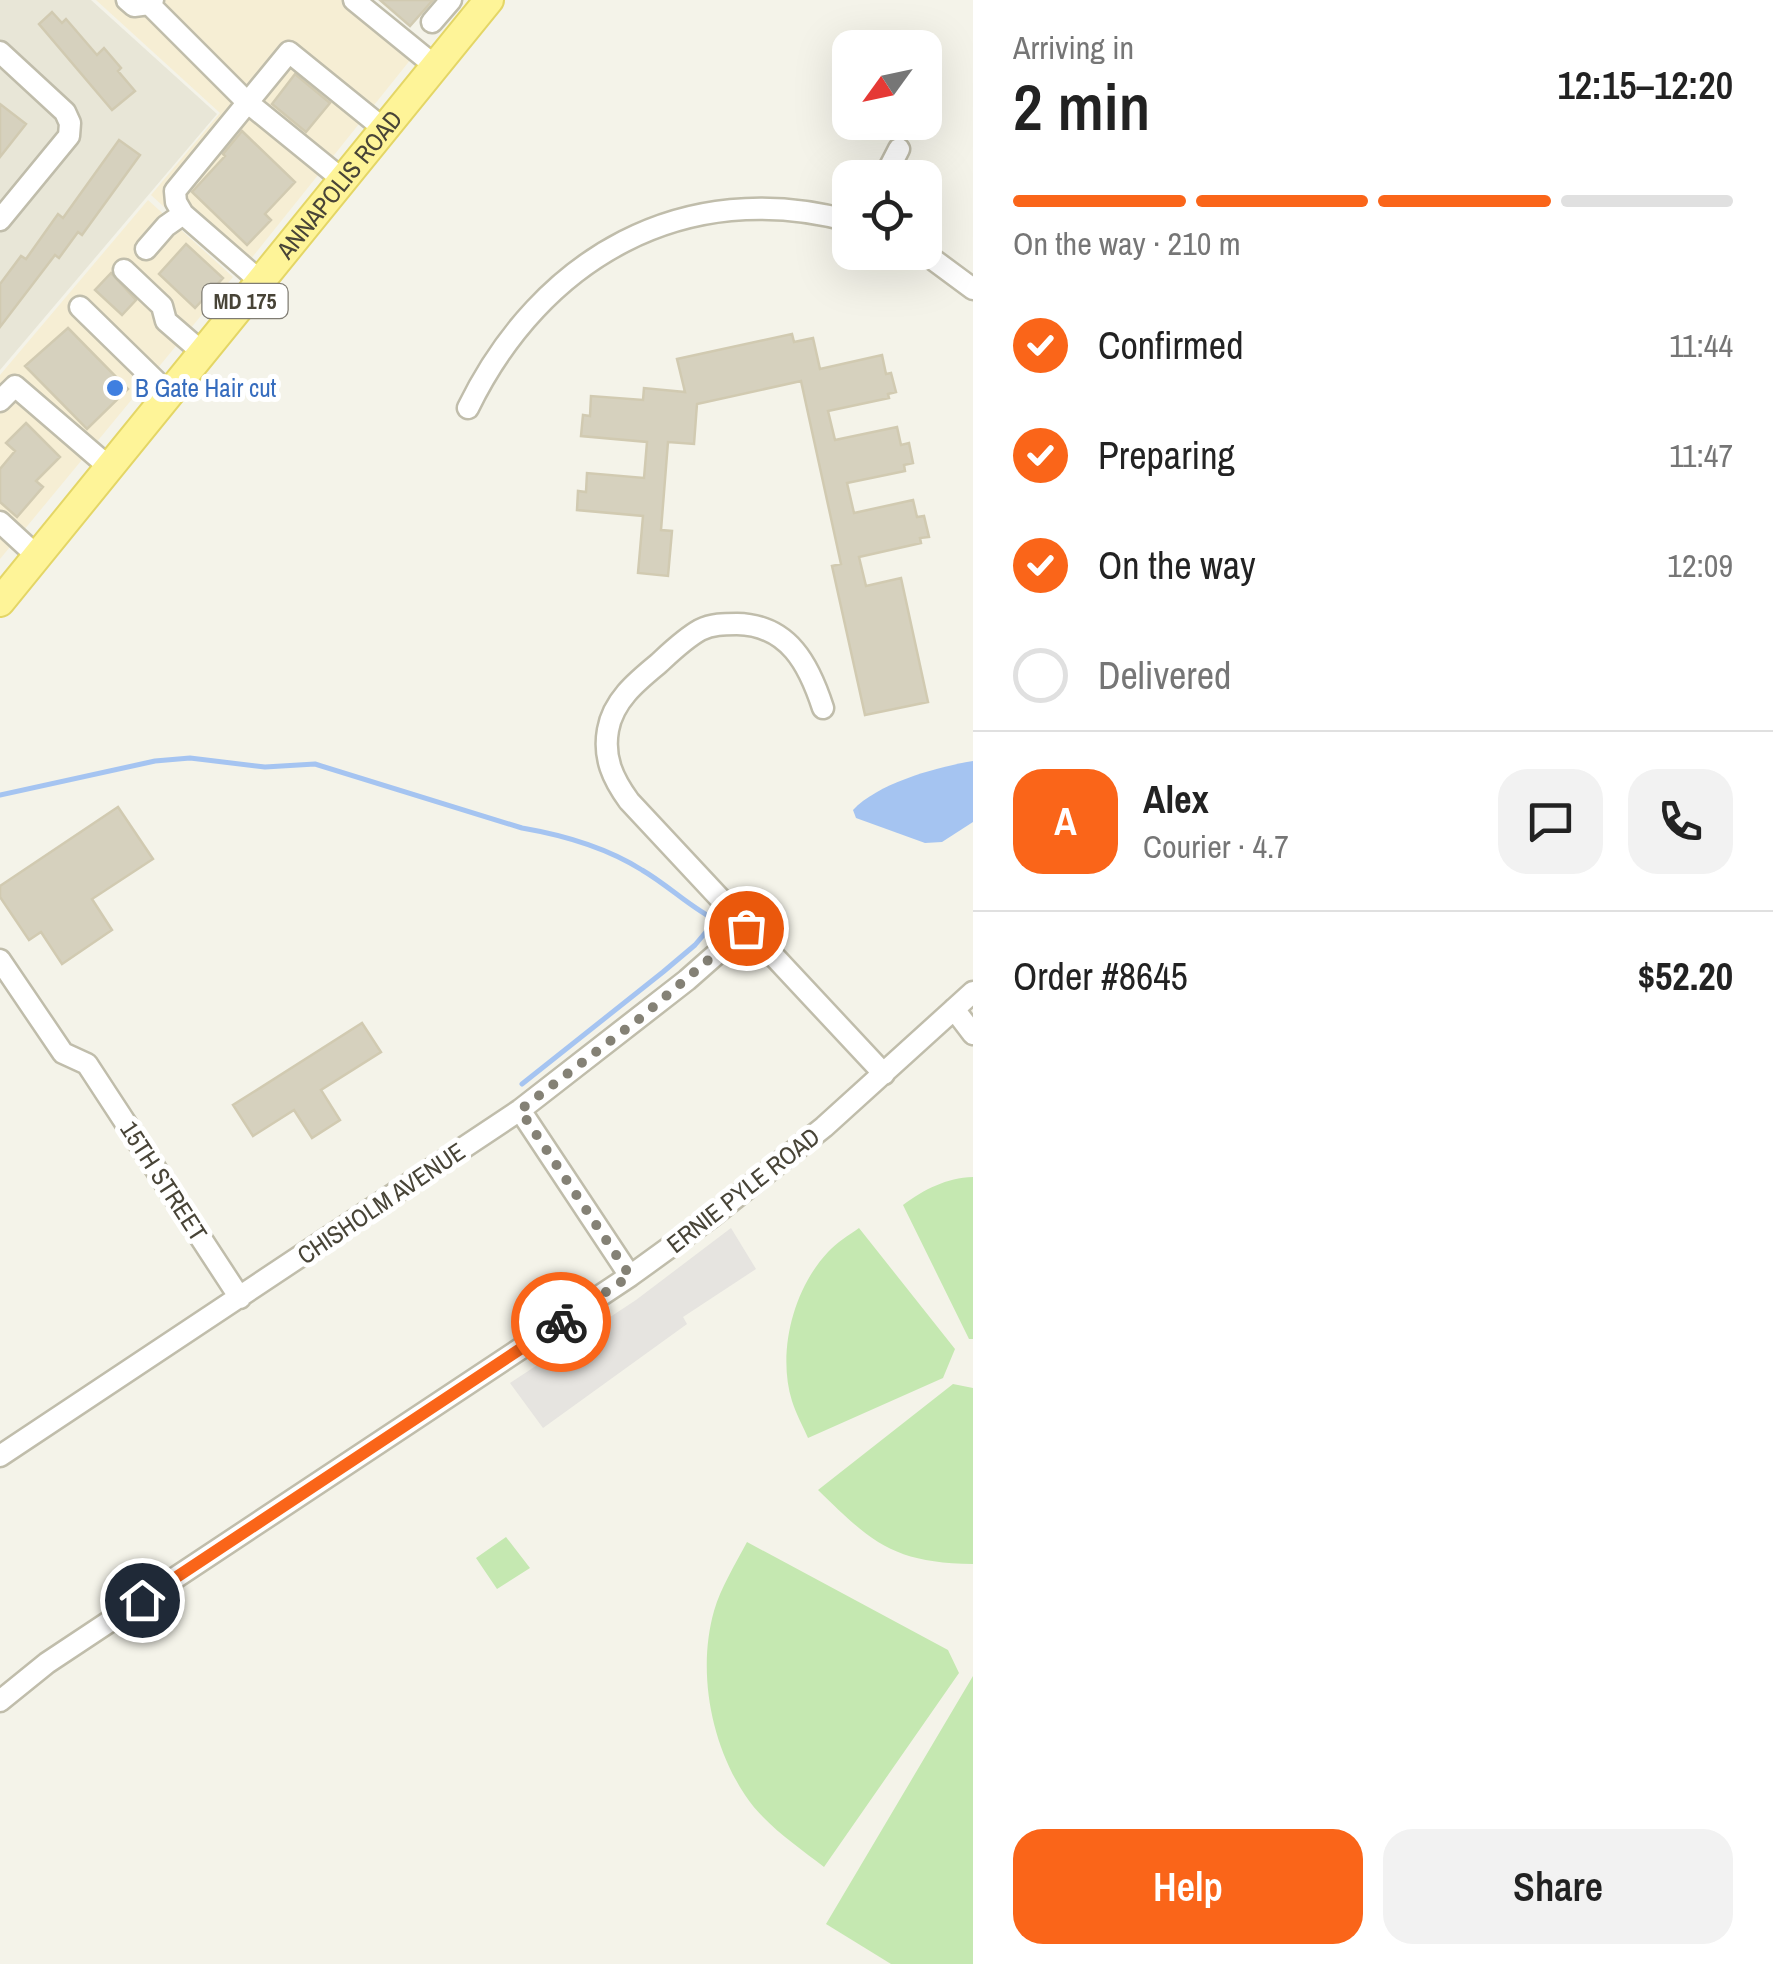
<!DOCTYPE html>
<html lang="en">
<head>
<meta charset="utf-8">
<style>
	body { margin:0; font-family:"Archivo Narrow",sans-serif; background:#f2f2f2; color:#222; height:100vh; display:flex; flex-direction:column; font-size:38px; white-space:nowrap }
	* { box-sizing:border-box; margin:0 }
	p { font-size:32px; color:#767676 }
	.icon { flex:none; width:55px; height:55px; fill:none; stroke:currentColor; stroke-width:2; stroke-linecap:round; stroke-linejoin:round }
	.map { position:relative; flex:1; overflow:hidden }
	.drawer { display:flex; flex-direction:column; background:#fff; width:800px }
	.drawer>* { flex:none }
	.needle { width:65px; rotate:237deg }
	.controls { position:absolute; left:832px; top:30px; display:grid; gap:20px }
	.controls a { display:grid; place-items:center; width:110px; height:110px; border-radius:20px; background:#fff; box-shadow:0 10px 40px #0002; font-size:50px }
	.pin { position:absolute; display:grid; place-items:center; width:85px; height:85px; color:#fff; margin:-42px; border:5px solid #fff; border-radius:50%; box-shadow:0 2px 10px #0007 }
	.courier { position:absolute; display:grid; place-items:center; width:100px; height:100px; margin:-50px; border:8px solid #fa6519; border-radius:50%; background:#fff; color:#222; box-shadow:0 2px 12px #0007 }
	.overview em { font-style:normal; font-weight:600 }
	.overview div { display:flex; flex-direction:column-reverse }
	.overview { display:flex; align-items:center; justify-content:space-between; height:170px; padding:0 40px }
	h1 { font-size:65px; font-weight:600; line-height:75px }
	.bar { display:grid; grid-template-columns:repeat(4,1fr); gap:15px 10px; align-content:center; height:120px; padding:0 40px }
	.bar i { height:12px; border-radius:8px; background:#e0e0e0 }
	.bar .active { background:#fa6519 }
	.bar p { grid-column:span 4 }
	.line { display:flex; align-items:center; gap:25px; padding:0 40px; border-top:2px solid #e0e0e0 }
	.line div { flex:1 }
	.round { display:grid; place-items:center; flex:none; width:105px; height:105px; border-radius:30px; background:#f2f2f2 }
	ol { padding:0 40px; list-style:none }
	li { display:flex; align-items:center; gap:30px; height:110px }
	li p { margin-inline-start:auto }
	li .icon { padding:10px; border-radius:50%; background:#fa6519; color:#fff; stroke-width:4 }
	li:last-child { color:#767676 }
	li i { width:55px; height:55px; border:5px solid #e0e0e0; border-radius:50% }
	.cta { display:flex; gap:20px; margin-top:auto; padding:20px 40px }
	.cta a { flex:1; height:115px; border-radius:30px; background:#fa6519; color:#fff; font-size:40px; font-weight:600; line-height:115px; text-align:center }
	.cta a+a { background:#f2f2f2; color:#222 }
	main { display:flex; flex:1; min-height:0 }
	.map>svg:first-child { display:block }
</style>
</head>
<body>
<main>
<div class="map">
<svg width="973" height="1964" viewBox="0 0 973 1964">
	<rect width="100%" height="100%" fill="#f4f3e9"/>
	<path fill="#e8e6d7" d="M 0,0 L 91,0 L 217,114 L 0,370 Z"/>
	<path fill="#f6eed4" d="M 96,0 L 372,0 L 423,44 L 238,275 L 151,195 L 220,113 Z
		M 148,200 L 233,277 L 0,559 L 0,375 Z"/>
	<path fill="#c5e8b1" d="M 973,1177 L 973,1339 L 969,1339 L 903,1205 C 925,1189 946,1178 973,1177 Z
		M 859,1228 L 955,1349 L 943,1378 L 808,1438 C 803,1426 796,1414 792,1401 C 777,1353 793,1289 828,1252 C 836,1243 849,1235 859,1228 Z
		M 953,1384 L 973,1388 L 973,1564 C 894,1563 872,1543 818,1490 Z
		M 506,1537 L 530,1568 L 497,1589 L 476,1558 Z
		M 747,1542 L 948,1650 L 959,1673 L 824,1867 C 797,1846 764,1824 745,1795 C 711,1744 697,1671 714,1611 C 721,1587 735,1565 747,1542 Z
		M 973,1676 L 973,1964 L 891,1964 L 826,1924 Z"/>
	<path fill="#e6e4e0" d="M 731,1228 L 756,1269 L 683,1317 L 687,1324 L 543,1428 L 510,1383 L 636,1300 Z"/>
	<path fill="#a5c4f1" d="M 973,761 L 973,822 L 942,842 L 925,843 L 856,818 L 853,810 C 878,783 937,767 973,761 Z"/>
	<g fill="none" stroke-linecap="round" stroke-linejoin="round">
		<path stroke="#a5c4f1" stroke-width="5" d="M 0,795 L 155,761 L 190,758 L 265,767 L 315,764 L 522,828 C 563,835 607,848 642,870 C 671,887 690,908 721,923
			M 522,1084 L 663,972 L 695,945 L 716,920"/>
	</g>
	<path fill="#d6d1be" stroke="#d1cab1" stroke-width="2.5" d="M 380,0 L 433,0 L 410,26 Z
		M 52,12 L 62,23 L 66,19 L 97,55 L 104,48 L 121,68 L 118,71 L 135,91 L 112,110 L 39,24 Z
		M 295,74 L 330,103 L 306,132 L 272,104 Z
		M 0,104 L 26,124 L 0,157 Z
		M 242,131 L 295,182 L 265,214 L 271,220 L 247,245 L 192,192 L 225,156 L 223,154 Z
		M 119,140 L 140,155 L 82,235 L 78,232 L 59,258 L 55,255 L 0,327 L 0,284 L 21,256 L 26,259 L 58,214 L 63,218 Z
		M 186,244 L 223,278 L 195,308 L 159,274 Z
		M 111,273 L 136,300 L 122,315 L 95,290 Z
		M 68,328 L 128,389 L 87,429 L 25,366 Z
		M 792,334 L 794,342 L 813,338 L 820,369 L 882,355 L 886,374 L 891,373 L 896,392 L 888,394 L 889,398 L 828,411 L 835,440 L 897,427 L 901,445 L 909,443 L 913,463 L 904,465 L 905,471 L 847,483 L 854,513 L 913,500 L 917,517 L 924,516 L 929,537 L 920,538 L 921,543 L 859,557 L 866,586 L 901,578 L 928,702 L 865,715 L 832,566 L 841,564 L 801,381 L 697,404 L 694,444 L 668,442 L 661,530 L 672,531 L 668,576 L 638,573 L 643,516 L 577,510 L 578,491 L 586,492 L 587,473 L 644,478 L 647,442 L 581,436 L 583,415 L 590,416 L 591,396 L 643,400 L 644,388 L 685,392 L 677,359 Z
		M 26,423 L 60,457 L 36,481 L 43,487 L 17,517 L 0,502 L 0,469 L 15,451 L 6,443 Z
		M 118,807 L 153,859 L 92,899 L 112,930 L 62,964 L 41,932 L 29,940 L 0,897 L 0,886 Z
		M 362,1023 L 381,1052 L 321,1090 L 340,1120 L 312,1138 L 294,1110 L 253,1136 L 233,1105 Z"/>
	<g fill="none" stroke-linecap="round" stroke-linejoin="round">
		<defs>
			<path id="minor" d="M 127,0 L 134,6 L 149,4
				M 153,0 L 149,4 L 247,102 L 343,180
				M 354,0 L 435,66
				M 432,22 L 451,0
				M 0,52 L 65,112 L 70,123 L 69,136 L 0,220
				M 884,178 L 899,149
				M 183,214 L 176,202 L 175,191 L 289,52 L 384,129
				M 146,249 L 166,226 L 183,214 L 260,281
				M 923,252 L 973,289
				M 124,270 L 162,306 L 166,321 L 203,353
				M 80,307 L 169,394
				M 0,401 L 15,386 L 109,467
				M 468,408 C 541,258 684,176 850,221
				M 0,522 L 37,556
				M 823,708 C 809,665 789,625 737,624 C 724,624 712,624 700,630 C 684,639 671,652 658,664 C 636,682 613,701 608,730 C 603,758 613,779 629,801 L 884,1074
				M 0,960 L 63,1053 L 87,1064 L 240,1298
				M 954,1009 L 973,1034
				M 520,1110 L 630,1276
				M 0,1456 L 520,1110 L 687,980 L 746,928
				M 0,1701 L 47,1663 L 630,1276 L 710,1218 L 824,1127 L 973,992"/>
			<g id="major">
				<path id="s1" d="M 0,602 L 489,0"/>
			</g>
		</defs>
		<use href="#minor" stroke="#c0bdab" stroke-width="25"/>
		<use href="#major" stroke="#e4d666" stroke-width="32"/>
		<use href="#minor" stroke="#fff" stroke-width="20"/>
		<use href="#major" stroke="#fef498" stroke-width="28"/>
	</g>
	<g fill="none" stroke-linecap="round" stroke-linejoin="round">
		<path stroke="#848175" stroke-width="10" stroke-dasharray="0 18" d="M 561,1322 L 630,1276 L 520,1110 L 639,1019 L 746,928"/>
		<path stroke="#fa6519" stroke-width="12" d="M 142,1600 L 561,1322"/>
	</g>
	<circle fill="#3f7fe0" stroke="#fff" stroke-width="4" cx="115" cy="388" r="10"/>
	<g text-anchor="middle" dominant-baseline="central" stroke-width="10" stroke-linejoin="round" paint-order="stroke">
		<rect fill="#fff" stroke="#7f7c73" stroke-width="2.5" x="202.5" y="284" width="85" height="34" rx="8"/>
		<g font-size="22" font-weight="bold" fill="#484437">
			<text x="245" y="301">MD 175</text>
		</g>
		<g font-size="25" fill="#484437" stroke="#fff">
			<text stroke="none"><textPath href="#s1" startOffset="538">ANNAPOLIS ROAD</textPath></text>
			<text transform="translate(164 1181) rotate(57)">15TH STREET</text>
			<text transform="translate(743 1190) rotate(-38)">ERNIE PYLE ROAD</text>
			<text transform="translate(381 1203) rotate(-34)">CHISHOLM AVENUE</text>
		</g>
		<g font-size="25" fill="#366cbe" stroke="#fff" text-anchor="start">
			<text x="135" y="388">B Gate Hair cut</text>
		</g>
	</g>
</svg>
<div class="controls">
<a><svg class="needle" viewBox="-14 -14 28 28"><path d="M0-13l5 13h-10z" fill="#e53935"/><path d="M0 13l5-13h-10z" fill="#767676"/></svg></a>
<a><svg class="icon" aria-label="locate" viewBox="0 0 24 24"><circle cx="12" cy="12" r="6"/><path d="M12 2v4M12 18v4M2 12h4M18 12h4"/></svg></a>
</div>
<div class="pin" style="left:746px;top:928px;background:#ea580c"><svg class="icon" aria-label="bag" viewBox="0 0 24 24"><path d="M5 8h14l-1 12H6zM9 8a3 3 0 0 1 6 0"/></svg></div>
<div class="pin" style="left:142px;top:1600px;background:#1f2937"><svg class="icon" aria-label="home" viewBox="0 0 24 24"><path d="M3 11l9-7 9 7M6 9v11h12V9"/></svg></div>
<div class="courier" style="left:561px;top:1322px"><svg class="icon" aria-label="bike" viewBox="0 0 24 24"><circle cx="6" cy="16" r="4"/><circle cx="18" cy="16" r="4"/><path d="M6 16l4-8h5l3 8M10 8l3 8H6M13 5h3"/></svg></div>
</div>
<section class="drawer">
<div class="overview"><div><h1>2 min</h1><p>Arriving in</p></div><em>12:15–12:20</em></div>
<div class="bar"><i class="active"></i><i class="active"></i><i class="active"></i><i></i><p>On the way · 210 m</p></div>
<ol>
<li><svg class="icon" aria-label="check" viewBox="0 0 24 24"><path d="M5 12l5 5 9-10"/></svg>Confirmed<p>11:44</p></li>
<li><svg class="icon" aria-label="check" viewBox="0 0 24 24"><path d="M5 12l5 5 9-10"/></svg>Preparing<p>11:47</p></li>
<li><svg class="icon" aria-label="check" viewBox="0 0 24 24"><path d="M5 12l5 5 9-10"/></svg>On the way<p>12:09</p></li>
<li><i></i>Delivered</li>
</ol>
<div class="line" style="height:180px"><b class="round" style="background:#fa6519;color:#fff">A</b><div><b>Alex</b><p>Courier · 4.7</p></div><a class="round"><svg class="icon" aria-label="chat" viewBox="0 0 24 24"><path d="M4 5h16v11H9l-5 4z"/></svg></a><a class="round"><svg class="icon" aria-label="phone" viewBox="0 0 24 24"><path d="M5 4h4l2 5-3 2q2 4 5 5l2-3 5 2v4C11 20 4 13 5 4z"/></svg></a></div>
<div class="line" style="height:130px"><div>Order #8645</div><b>$52.20</b></div>
<div class="cta"><a>Help</a><a>Share</a></div>
</section>
</main>
</body>
</html>
